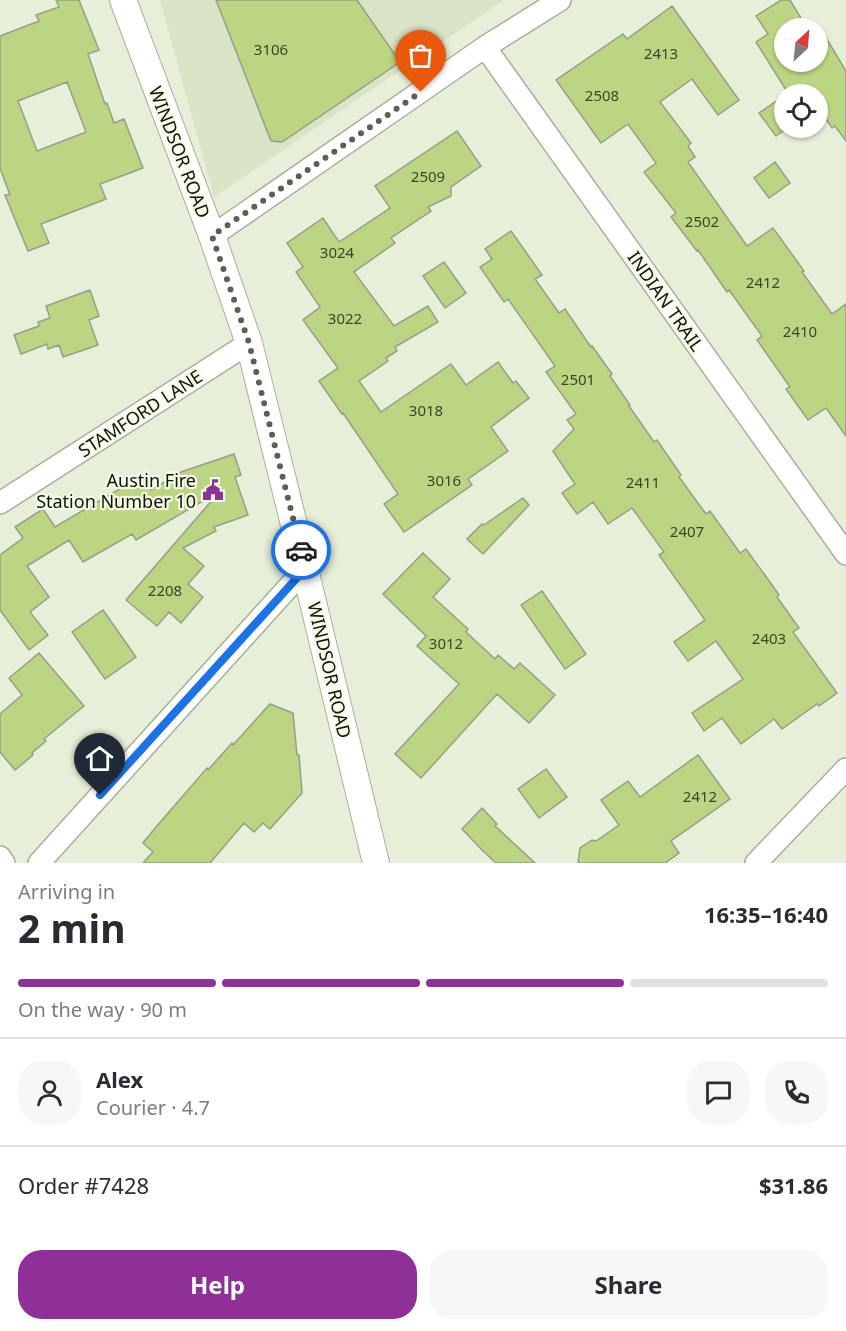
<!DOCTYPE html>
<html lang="en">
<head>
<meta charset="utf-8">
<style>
	body { margin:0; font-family:"Noto Sans",sans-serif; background:#f7f7f7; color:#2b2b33; height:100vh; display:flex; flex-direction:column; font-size:22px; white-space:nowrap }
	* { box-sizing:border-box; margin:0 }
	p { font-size:20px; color:#7c7c81 }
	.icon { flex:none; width:33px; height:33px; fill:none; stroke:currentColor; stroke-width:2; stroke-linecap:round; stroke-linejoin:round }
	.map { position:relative; height:863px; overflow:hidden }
	.drawer { display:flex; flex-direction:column; background:#fff; flex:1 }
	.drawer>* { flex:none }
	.needle { width:39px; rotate:26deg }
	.fabs { position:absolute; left:774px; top:18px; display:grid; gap:12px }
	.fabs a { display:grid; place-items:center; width:54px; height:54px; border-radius:50%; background:#fff; box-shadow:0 2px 4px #0004; font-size:30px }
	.pin { position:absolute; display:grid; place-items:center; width:51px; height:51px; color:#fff; margin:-62px -26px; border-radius:50% 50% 50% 0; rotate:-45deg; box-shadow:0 0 6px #0007 }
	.pin .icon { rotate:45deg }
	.courier { position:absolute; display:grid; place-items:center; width:60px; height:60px; margin:-30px; border:4px solid #1a73e8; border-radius:50%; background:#fff; color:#222; box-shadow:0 2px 8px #0007 }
	.headline em { font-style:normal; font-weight:700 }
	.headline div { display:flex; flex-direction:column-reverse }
	.headline { display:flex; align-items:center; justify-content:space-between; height:102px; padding:0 18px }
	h1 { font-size:39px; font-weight:700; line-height:45px }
	.bar { display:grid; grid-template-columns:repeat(4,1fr); gap:9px 6px; align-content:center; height:72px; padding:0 18px }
	.bar i { height:8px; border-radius:4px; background:#e1e1e2 }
	.bar .on { background:#8f2f98 }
	.bar p { grid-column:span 4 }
	.line { display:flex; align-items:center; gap:15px; padding:0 18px; border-top:2px solid #e1e1e2 }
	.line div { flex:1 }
	.round { display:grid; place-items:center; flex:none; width:63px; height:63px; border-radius:24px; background:#f7f7f7 }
	.button { display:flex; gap:12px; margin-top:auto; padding:12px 18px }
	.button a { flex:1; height:69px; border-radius:24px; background:#8f2f98; color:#fff; font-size:24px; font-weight:700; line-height:69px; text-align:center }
	.button a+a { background:#f7f7f7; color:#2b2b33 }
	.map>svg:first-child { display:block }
</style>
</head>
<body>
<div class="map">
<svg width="846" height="863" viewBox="0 0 846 863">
	<rect width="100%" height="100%" fill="#e7efd8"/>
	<path fill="#d9e3c6" d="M 160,0 L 504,0 L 214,197 Z"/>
	<path fill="#bbd582" stroke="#979e89" stroke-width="1.5" fill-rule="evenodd" d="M 56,0 L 79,0 L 99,50 L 88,54 L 105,104 L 107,103 L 114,123 L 124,119 L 143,168 L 100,184 L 106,199 L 41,224 L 49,243 L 28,251 L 5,195 L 10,195 L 0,168 L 0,36 L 39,21 L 36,15 L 59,7 ZM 67,82 L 86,132 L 37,151 L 18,101 Z
		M 216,0 L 357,0 L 400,62 L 282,142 L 271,141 Z
		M 781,0 L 790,0 L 807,28 L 784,28 L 784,62 L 818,62 L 818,34 L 822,31 L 846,71 L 846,141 L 835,126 L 832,128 L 818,107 L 818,94 L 786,94 L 788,93 L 756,42 L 768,34 L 756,16 Z
		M 672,6 L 739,100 L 718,115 L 692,79 L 660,102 L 691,143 L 688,146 L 695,157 L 688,162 L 747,246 L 773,228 L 804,271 L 802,272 L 832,314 L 846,304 L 846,436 L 826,408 L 808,420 L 786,389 L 790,387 L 757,340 L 762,336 L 729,290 L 727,292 L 698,250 L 697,251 L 671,217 L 676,213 L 644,172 L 656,163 L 628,124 L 601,143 L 556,80 L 623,34 L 627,39 Z
		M 784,96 L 784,128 L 787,128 L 776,136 L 759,113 Z
		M 457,131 L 481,166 L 451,187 L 451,196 L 428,207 L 431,211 L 391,238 L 395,243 L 354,272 L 394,326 L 428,306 L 438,322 L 395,347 L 397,351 L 386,358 L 388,361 L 359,381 L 381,412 L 451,364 L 466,385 L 498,362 L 513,383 L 516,381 L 529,398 L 491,427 L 508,451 L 468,479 L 472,485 L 404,532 L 384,504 L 398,494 L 343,413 L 342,414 L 319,381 L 338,368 L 303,320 L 320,307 L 296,272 L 303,267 L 287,243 L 323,218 L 339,242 L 390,208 L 375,186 Z
		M 775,162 L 790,183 L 769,198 L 754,178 Z
		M 511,231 L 542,275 L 535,279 L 559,313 L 565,309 L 591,347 L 592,346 L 612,374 L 610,376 L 630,405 L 629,406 L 654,442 L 657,440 L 681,475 L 679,477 L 706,514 L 710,511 L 740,553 L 746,549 L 772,585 L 779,595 L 777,597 L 799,628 L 793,632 L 837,693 L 819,706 L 817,704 L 782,729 L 774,719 L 741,744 L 722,718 L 704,731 L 692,713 L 743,679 L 716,641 L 688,661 L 674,642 L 705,620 L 659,555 L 664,552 L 632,508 L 608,524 L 593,502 L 577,514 L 562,493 L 575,484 L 553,451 L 574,429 L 567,420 L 576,414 L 546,372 L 555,366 L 508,299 L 504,302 L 480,267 L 492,259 L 485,249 Z
		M 444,262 L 466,293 L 445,308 L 423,276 Z
		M 90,290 L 99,316 L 89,320 L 98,345 L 63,357 L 59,345 L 48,349 L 47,344 L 21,354 L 14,335 L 39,326 L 38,322 L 50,318 L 46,306 Z
		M 234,454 L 241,475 L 235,477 L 248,515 L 214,527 L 216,531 L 183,548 L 204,566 L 188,584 L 203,597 L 181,623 L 169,612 L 157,626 L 126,600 L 220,491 L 136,540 L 132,534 L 83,562 L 69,540 L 27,566 L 49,597 L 30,612 L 48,635 L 29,650 L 0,610 L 0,555 L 23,538 L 15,527 L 43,509 L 55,527 L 143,475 L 151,490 L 181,472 Z
		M 523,498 L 529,505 L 483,554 L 467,539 L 482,524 L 484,525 Z
		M 423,553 L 450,579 L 433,597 L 468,629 L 466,632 L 495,659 L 498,655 L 514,669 L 520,663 L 555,695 L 529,723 L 497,694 L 421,778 L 395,754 L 459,684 L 417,646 L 426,636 L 383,594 Z
		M 542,591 L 586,654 L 565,669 L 521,605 Z
		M 103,610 L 136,657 L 105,679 L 72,632 Z
		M 39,653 L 84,706 L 44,739 L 46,741 L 32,753 L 33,755 L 15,770 L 0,752 L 0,714 L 22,695 L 9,678 Z
		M 270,704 L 293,713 L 297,755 L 299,755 L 302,793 L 270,829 L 263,823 L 254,832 L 244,823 L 210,863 L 143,863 L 153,852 L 143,843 L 156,827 L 207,768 L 208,770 L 232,743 L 233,745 Z
		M 698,755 L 730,799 L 671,841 L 679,853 L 665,863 L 578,863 L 580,848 L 592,840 L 596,841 L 619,825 L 601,800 L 628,781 L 640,797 Z
		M 546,769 L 567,797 L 539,818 L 518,789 Z
		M 482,808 L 497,824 L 495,826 L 535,863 L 496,863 L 483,851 L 462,829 Z"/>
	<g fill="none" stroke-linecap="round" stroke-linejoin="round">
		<defs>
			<path id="minor" d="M 485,47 L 846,554
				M 212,236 L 485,47 L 560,0
				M 0,503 L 249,343
				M 0,857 L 4,863
				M 39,863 L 305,569
				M 756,863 L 846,769"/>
			<path id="tertiary" d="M 123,0 L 212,236 L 249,343 L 305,569 L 376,863"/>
		</defs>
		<use href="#minor" stroke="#a8b09a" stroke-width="24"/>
		<use href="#tertiary" stroke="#a8b09a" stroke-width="28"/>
		<use href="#minor" stroke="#fff" stroke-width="21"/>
		<use href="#tertiary" stroke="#fff" stroke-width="26"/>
	</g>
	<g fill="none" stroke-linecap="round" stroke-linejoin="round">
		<path stroke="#5b6053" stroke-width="6" stroke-dasharray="0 10.8" d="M 301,550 L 249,343 L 212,236 L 421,92"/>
		<path stroke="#1a73e8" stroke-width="8" d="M 100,795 L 305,569 L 301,550"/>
	</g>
	<defs>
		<symbol id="civic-bare" viewBox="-9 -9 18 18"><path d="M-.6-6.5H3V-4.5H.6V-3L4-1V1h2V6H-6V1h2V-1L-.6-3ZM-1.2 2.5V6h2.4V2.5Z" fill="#8f2f98" stroke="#f4fce5" stroke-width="2.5" paint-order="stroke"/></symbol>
	</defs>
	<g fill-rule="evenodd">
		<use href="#civic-bare" x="198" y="475" width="30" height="30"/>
	</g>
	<g text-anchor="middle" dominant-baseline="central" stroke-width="4.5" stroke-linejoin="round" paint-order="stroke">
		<g font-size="15" fill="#3b4429">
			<text x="271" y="49">3106</text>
			<text x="661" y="53">2413</text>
			<text x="602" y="95">2508</text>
			<text x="428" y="176">2509</text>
			<text x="702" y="221">2502</text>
			<text x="337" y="252">3024</text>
			<text x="763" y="282">2412</text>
			<text x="345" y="318">3022</text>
			<text x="800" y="331">2410</text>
			<text x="578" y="379">2501</text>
			<text x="426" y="410">3018</text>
			<text x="444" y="480">3016</text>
			<text x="643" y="482">2411</text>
			<text x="687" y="531">2407</text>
			<text x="165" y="590">2208</text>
			<text x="769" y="638">2403</text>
			<text x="446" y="643">3012</text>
			<text x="700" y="796">2412</text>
		</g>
		<g font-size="18" fill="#10130b" stroke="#f4fce5">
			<text transform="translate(180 152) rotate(69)">WINDSOR ROAD</text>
			<text transform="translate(666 301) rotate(55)">INDIAN TRAIL</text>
			<text transform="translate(140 413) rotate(-33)">STAMFORD LANE</text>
			<text transform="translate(330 670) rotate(77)">WINDSOR ROAD</text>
		</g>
		<g font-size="18" fill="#10130b" stroke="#f4fce5" text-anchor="end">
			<text x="196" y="480">Austin Fire<tspan x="196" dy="21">Station Number 10</tspan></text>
		</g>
	</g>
</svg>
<div class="fabs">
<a><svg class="needle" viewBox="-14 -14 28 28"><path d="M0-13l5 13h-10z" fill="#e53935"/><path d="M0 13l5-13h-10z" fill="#7c7c81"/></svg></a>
<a><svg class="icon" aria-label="locate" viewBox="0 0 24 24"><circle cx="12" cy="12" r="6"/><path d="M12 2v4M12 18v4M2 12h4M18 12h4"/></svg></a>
</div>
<div class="pin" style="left:421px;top:92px;background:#ea580c"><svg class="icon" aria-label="bag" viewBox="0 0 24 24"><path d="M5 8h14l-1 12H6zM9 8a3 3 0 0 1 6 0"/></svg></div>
<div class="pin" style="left:100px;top:795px;background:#1f2937"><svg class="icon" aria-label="home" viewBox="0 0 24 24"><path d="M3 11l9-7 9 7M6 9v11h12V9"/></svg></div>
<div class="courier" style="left:301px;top:550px"><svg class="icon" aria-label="car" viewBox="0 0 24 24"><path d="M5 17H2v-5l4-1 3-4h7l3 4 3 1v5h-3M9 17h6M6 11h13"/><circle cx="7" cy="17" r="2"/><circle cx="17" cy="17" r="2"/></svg></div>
</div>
<section class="drawer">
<div class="headline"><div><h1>2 min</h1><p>Arriving in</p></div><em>16:35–16:40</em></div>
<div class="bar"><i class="on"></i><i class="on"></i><i class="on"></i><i></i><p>On the way · 90 m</p></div>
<div class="line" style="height:108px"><a class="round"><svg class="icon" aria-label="person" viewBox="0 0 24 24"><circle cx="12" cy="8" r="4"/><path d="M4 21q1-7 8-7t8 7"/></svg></a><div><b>Alex</b><p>Courier · 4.7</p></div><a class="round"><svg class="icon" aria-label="chat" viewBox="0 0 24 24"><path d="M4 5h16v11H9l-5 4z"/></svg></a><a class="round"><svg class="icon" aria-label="phone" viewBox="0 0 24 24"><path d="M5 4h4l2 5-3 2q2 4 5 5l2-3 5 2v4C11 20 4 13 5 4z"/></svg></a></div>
<div class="line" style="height:78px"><div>Order #7428</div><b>$31.86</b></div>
<div class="button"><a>Help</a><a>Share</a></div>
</section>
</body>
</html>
